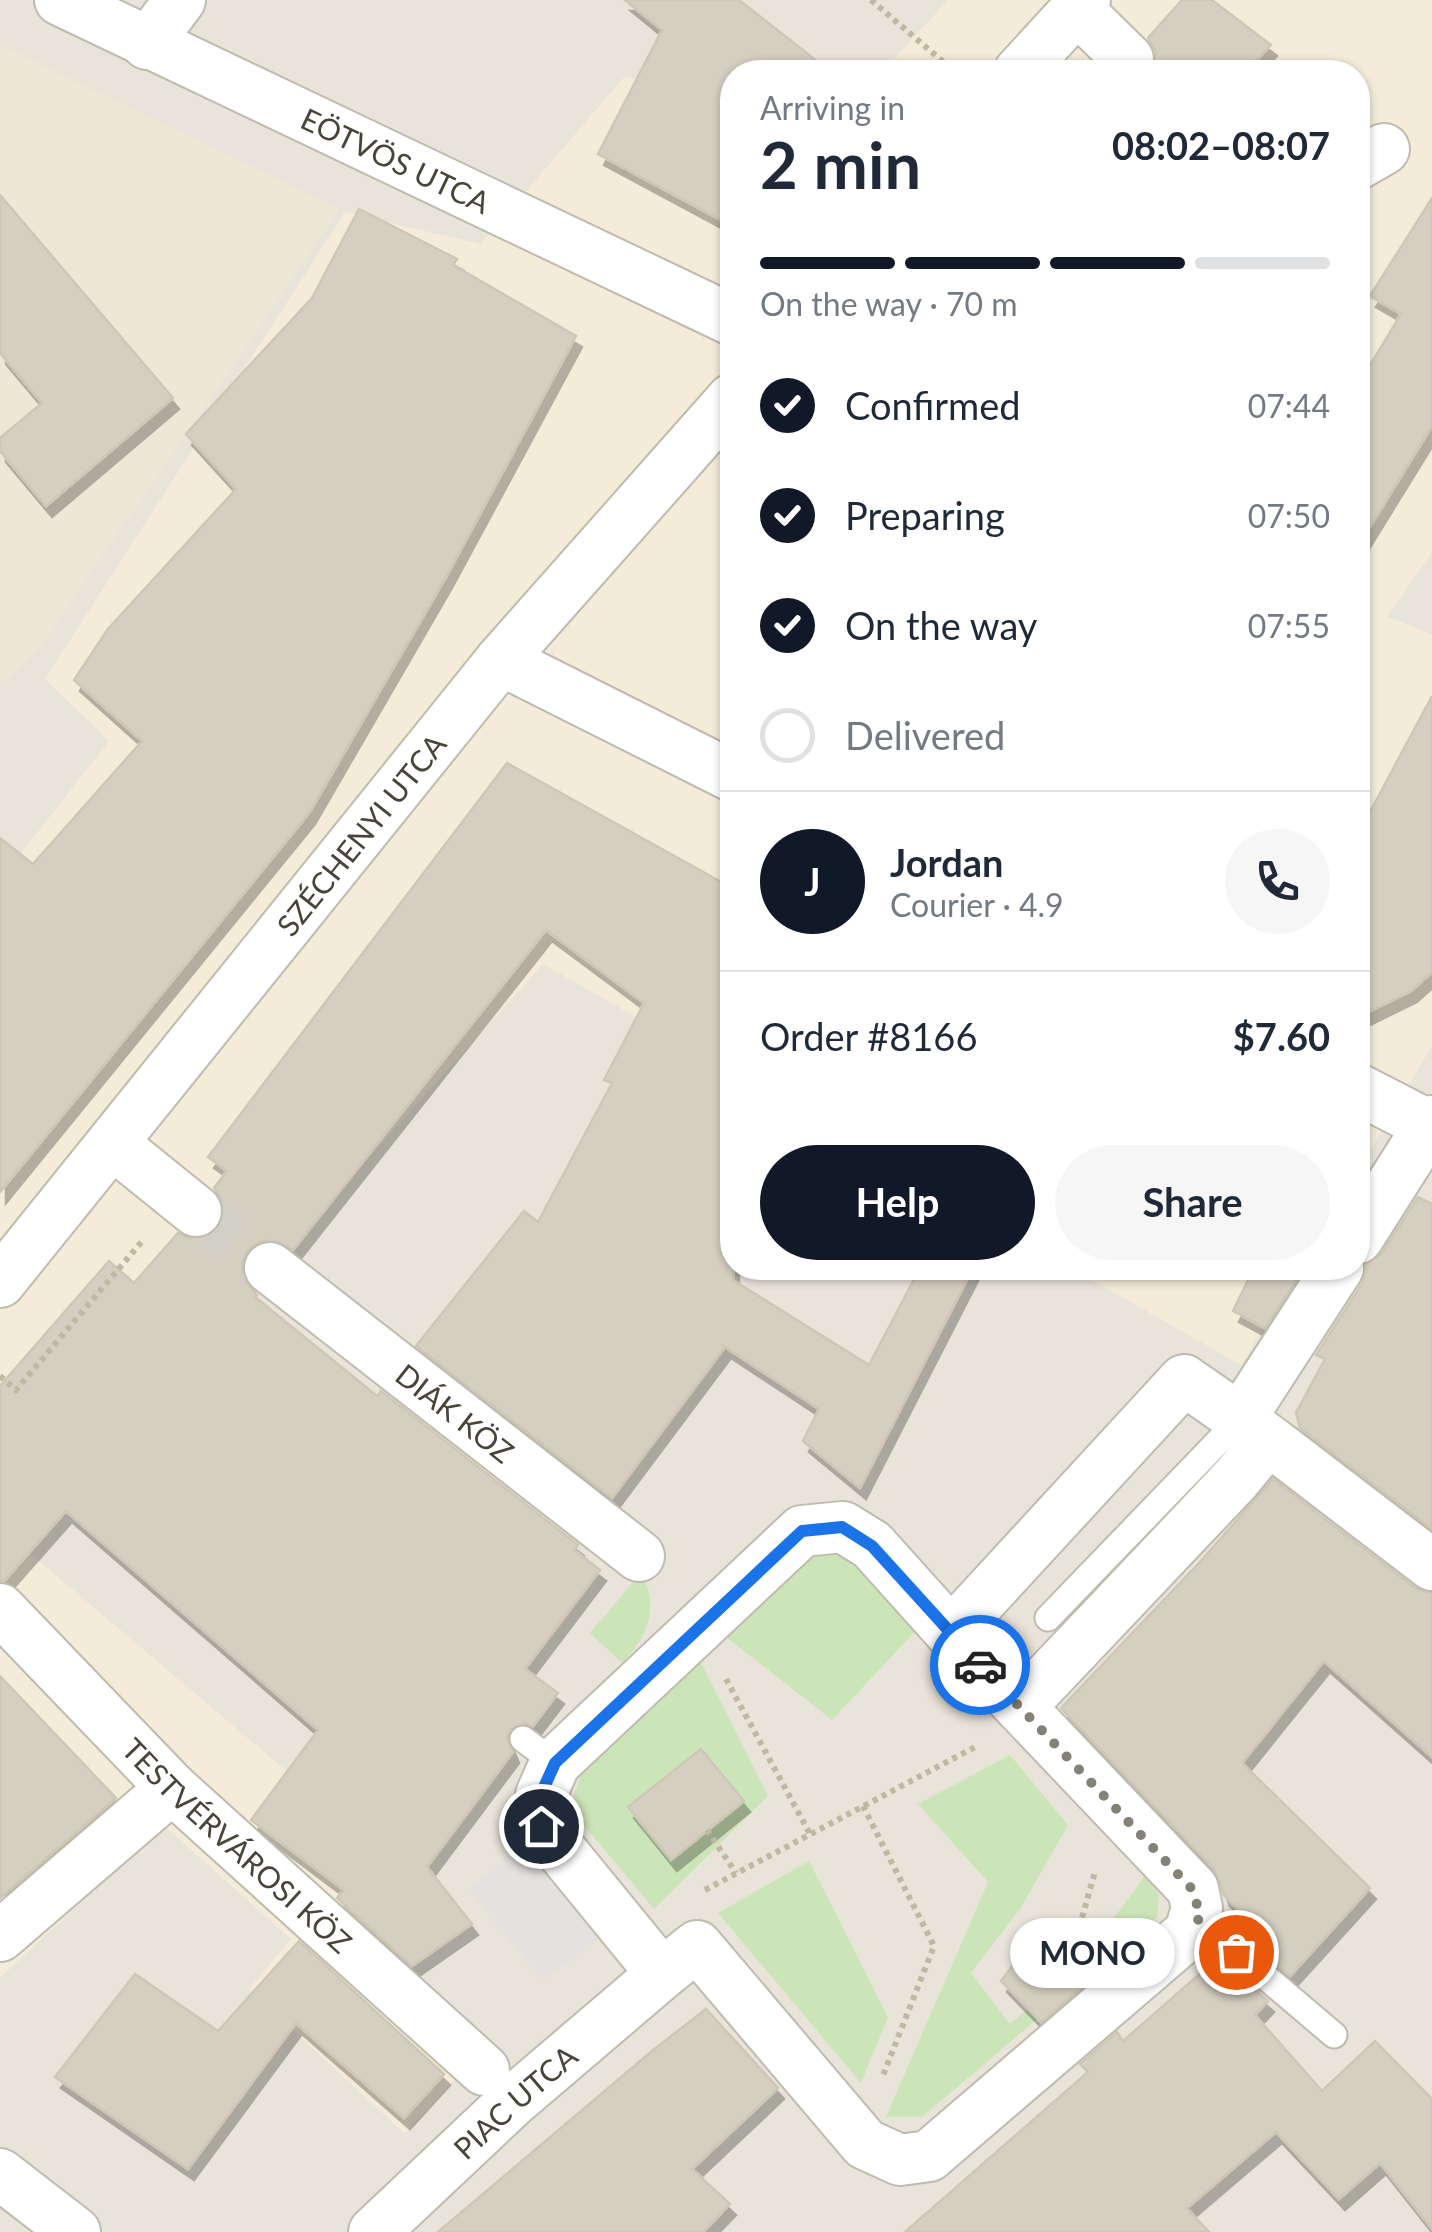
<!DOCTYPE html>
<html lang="en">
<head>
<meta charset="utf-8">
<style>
	body { margin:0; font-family:Lato,sans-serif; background:#f6f6f7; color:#1f2937; height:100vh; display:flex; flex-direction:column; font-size:38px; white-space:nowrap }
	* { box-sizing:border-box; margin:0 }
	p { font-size:32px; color:#747a83 }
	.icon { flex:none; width:55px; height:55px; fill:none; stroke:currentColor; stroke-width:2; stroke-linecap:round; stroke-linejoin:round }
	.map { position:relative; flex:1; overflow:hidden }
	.details { position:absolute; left:720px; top:60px; width:650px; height:1220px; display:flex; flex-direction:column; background:#fff; border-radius:40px; box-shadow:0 2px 8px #0004 }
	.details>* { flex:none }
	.pin { position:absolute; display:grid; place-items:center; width:85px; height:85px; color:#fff; margin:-42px; border:5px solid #fff; border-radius:50%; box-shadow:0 2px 10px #0007 }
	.courier { position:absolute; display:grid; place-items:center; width:100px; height:100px; margin:-50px; border:8px solid #1a73e8; border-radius:50%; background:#fff; color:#222; box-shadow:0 2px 12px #0007 }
	.bubble { position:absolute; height:70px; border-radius:35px; background:#fff; box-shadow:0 2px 8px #0004; font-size:32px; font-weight:700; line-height:70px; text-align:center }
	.overview em { font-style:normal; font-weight:700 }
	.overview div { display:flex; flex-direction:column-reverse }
	.overview { display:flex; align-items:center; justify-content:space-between; height:170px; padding:0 40px }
	h1 { font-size:65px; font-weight:700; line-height:75px }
	.bar { display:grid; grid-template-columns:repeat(4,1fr); gap:15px 10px; align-content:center; height:120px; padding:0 40px }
	.bar i { height:12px; border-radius:8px; background:#e0e1e3 }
	.bar .on { background:#111827 }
	.bar p { grid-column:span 4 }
	.line { display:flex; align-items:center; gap:25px; padding:0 40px; border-top:2px solid #e0e1e3 }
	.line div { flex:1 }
	.round { display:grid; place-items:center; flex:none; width:105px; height:105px; border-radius:52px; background:#f6f6f7 }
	ol { padding:0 40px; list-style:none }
	li { display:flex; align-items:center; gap:30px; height:110px }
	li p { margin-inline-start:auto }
	li .icon { padding:10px; border-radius:50%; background:#111827; color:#fff; stroke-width:4 }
	li:last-child { color:#747a83 }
	li i { width:55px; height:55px; border:5px solid #e0e1e3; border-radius:50% }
	.action { display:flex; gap:20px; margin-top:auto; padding:20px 40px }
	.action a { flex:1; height:115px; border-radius:60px; background:#111827; color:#fff; font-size:40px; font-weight:700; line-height:115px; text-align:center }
	.action a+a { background:#f6f6f7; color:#1f2937 }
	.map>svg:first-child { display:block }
</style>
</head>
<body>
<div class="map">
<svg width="1432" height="2232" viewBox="0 0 1432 2232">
	<defs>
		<filter id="shadow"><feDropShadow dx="6" dy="11" stdDeviation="0" flood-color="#0004"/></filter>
	</defs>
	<rect width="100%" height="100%" fill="#f4f2eb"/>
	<path fill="#e8e4da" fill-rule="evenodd" d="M 0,0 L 1432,0 L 1432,2232 L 0,2232 ZM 732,72 L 1358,72 L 1358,1268 L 732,1268 Z"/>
	<path fill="#f4ebd9" d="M 948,0 L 1432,0 L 1432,552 L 1387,617 L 1432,634 L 1432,1046 L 1358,1171 L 1358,72 L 882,72 Z
		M 751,13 L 837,72 L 732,72 L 732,1072 L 543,964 L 20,1545 L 420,1884 L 366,1939 L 483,2048 L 405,2134 L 249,1989 L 291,1939 L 163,1825 L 0,1978 L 0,880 L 109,741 L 45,679 L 345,212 L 481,244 L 624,77 L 681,88 Z
		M 1071,1268 L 1300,1268 L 1241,1365 Z"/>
	<path fill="#ece8d6" d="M 0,45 L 340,209 L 35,654 L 0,684 Z"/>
	<path fill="#cce5b8" d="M 837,1541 L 926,1620 L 832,1720 L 716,1629 L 804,1545 Z
		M 641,1573 C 660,1606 648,1638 622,1663 L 590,1633 Z
		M 694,1649 L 768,1796 L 654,1909 L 581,1822 L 574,1796 L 584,1765 Z
		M 1010,1755 L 1068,1825 L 1020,1909 L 971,1973 L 1010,2024 L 1075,1970 L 1145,1876 L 1159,1895 L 1157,1917 L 922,2117 L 886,2117 L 988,1882 L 918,1804 Z
		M 809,1861 L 888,2017 L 861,2083 L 718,1913 Z"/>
	<path fill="#e3e2df" d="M 541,1826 L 619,1923 L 543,1981 L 469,1890 Z"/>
	<path fill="#d5cfc1" stroke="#cfc7b5" stroke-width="2.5" filter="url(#shadow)" d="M 625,0 L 739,0 L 831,72 L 732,72 L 732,226 L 598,154 L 662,30 Z
		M 1182,0 L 1212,0 L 1271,45 L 1245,72 L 1152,72 L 1156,52 L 1148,38 Z
		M 0,195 L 173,398 L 46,506 L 0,451 L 0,438 L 42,403 L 0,353 Z
		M 1432,198 L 1432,426 L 1358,546 L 1358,385 L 1401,314 L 1370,296 Z
		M 359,209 L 457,259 L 453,265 L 576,336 L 446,577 L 309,813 L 0,1192 L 0,838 L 33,864 L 142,741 L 74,680 L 108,629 L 236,489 L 186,434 L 312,298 Z
		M 1432,696 L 1432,972 L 1411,991 L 1358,1017 L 1358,823 L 1370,812 Z
		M 507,763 L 732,888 L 733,1280 L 869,1365 L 920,1268 L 973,1268 L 860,1488 L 803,1441 L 819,1409 L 725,1347 L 612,1498 L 416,1346 L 524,1211 L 538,1222 L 612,1083 L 604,1080 L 644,1003 L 546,930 L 293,1250 L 273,1240 L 258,1242 L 248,1250 L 242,1263 L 243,1278 L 257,1295 L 255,1297 L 377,1396 L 381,1391 L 578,1545 L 574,1550 L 600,1570 L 525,1669 L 558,1693 L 533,1726 L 524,1723 L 511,1729 L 507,1738 L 513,1752 L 427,1867 L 472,1924 L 412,1966 L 337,1898 L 344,1890 L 251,1820 L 318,1730 L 66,1511 L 4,1581 L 0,1581 L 0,1386 L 109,1261 L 134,1283 L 178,1233 L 191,1239 L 205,1238 L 219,1228 L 224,1216 L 223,1202 L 214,1188 L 227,1171 L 208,1157 Z
		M 1418,1197 L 1432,1204 L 1432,1529 L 1300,1428 L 1296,1413 L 1325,1359 L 1316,1355 L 1362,1284 L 1366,1265 L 1382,1253 Z
		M 1254,1268 L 1304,1268 L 1265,1328 L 1233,1311 Z
		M 1273,1479 L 1415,1588 L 1432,1593 L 1432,1757 L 1324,1661 L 1242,1763 L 1370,1888 L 1290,1976 L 1243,1936 L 1254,1927 L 1224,1895 L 1214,1869 L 1061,1708 L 1200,1562 Z
		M 0,1676 L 116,1798 L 0,1898 Z
		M 701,1749 L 744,1801 L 671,1860 L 628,1807 Z
		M 1040,1929 L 1085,1984 L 1041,2022 L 1001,1981 Z
		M 299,1941 L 444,2074 L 404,2118 L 296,2023 L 188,2169 L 55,2077 L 135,1974 L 218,2031 Z
		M 1218,1958 L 1268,2001 L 1255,2015 L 1322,2091 L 1375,2041 L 1432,2099 L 1432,2229 L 1380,2163 L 1339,2199 L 1276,2132 L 1187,2208 L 1209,2232 L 905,2232 L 1088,2072 L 1080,2064 L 1117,2032 L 1123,2041 Z
		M 706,2009 L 778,2088 L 692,2169 L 730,2204 L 703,2232 L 438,2232 L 652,2051 Z"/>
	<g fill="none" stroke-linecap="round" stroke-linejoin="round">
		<path stroke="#d2cfc7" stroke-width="50" stroke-dasharray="50 25" stroke-linecap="butt" d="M 196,1211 L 270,1268"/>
		<defs>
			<path id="lane" d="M 1048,1618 L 1240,1419
				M 523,1739 L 555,1763
				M 1195,1917 L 1334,2035"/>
			<g id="street">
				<path id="s1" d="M 60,0 L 732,320"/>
				<path d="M 1077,9 L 1128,59"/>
				<path d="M 147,44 L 180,0"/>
				<path d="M 1019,72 L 1085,0"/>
				<path d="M 1358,164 L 1384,149"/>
				<path d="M 501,660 L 732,776"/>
				<path d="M 1358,1089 L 1432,1127"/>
				<path d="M 113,1144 L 196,1211"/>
				<path d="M 1358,1238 L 1432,1121"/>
				<path id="s2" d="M 270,1268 L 639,1556"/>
				<path id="s3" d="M 0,1282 L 501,660 L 732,399"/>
				<path d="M 1240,1419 L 1338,1268"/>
				<path d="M 1268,1440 L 1236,1479 L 1020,1707 L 1193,1889 L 1197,1908 L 1190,1932 L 929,2156 L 900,2160 L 865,2144 L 697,1946 L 662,1974 L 541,1826 L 541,1795 L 555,1763 L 802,1531 L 843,1527 L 872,1545 L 951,1633 L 1184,1380 C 1216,1402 1247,1424 1278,1447 L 1432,1565"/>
				<path id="s4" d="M 0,1609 L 172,1788 L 484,2070"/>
				<path d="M 951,1633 L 1020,1707"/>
				<path d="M 0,1936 L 172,1788"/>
				<path d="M 0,2174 L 75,2232"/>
				<path id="s5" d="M 374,2232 L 512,2102 L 662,1974"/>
			</g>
		</defs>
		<use href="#lane" stroke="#bfbbae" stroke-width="29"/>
		<use href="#street" stroke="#bfbbae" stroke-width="54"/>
		<path stroke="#c0b8a1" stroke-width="6" stroke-dasharray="5 5" stroke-linecap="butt" d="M 871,0 L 955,72
			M 0,1376 L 16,1390 L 144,1239
			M 726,1679 L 810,1834
			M 863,1806 L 934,1946 L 882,2078
			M 707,1830 L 736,1873
			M 705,1890 L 977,1746
			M 1071,1956 L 1095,1872"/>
		<use href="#lane" stroke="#fff" stroke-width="25"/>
		<use href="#street" stroke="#fff" stroke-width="50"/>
	</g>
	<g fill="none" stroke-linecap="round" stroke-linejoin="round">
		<path stroke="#848177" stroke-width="10" stroke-dasharray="0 18" d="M 980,1665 L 1192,1889 L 1198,1908 L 1195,1917 L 1236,1952"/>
		<path stroke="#1a73e8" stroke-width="12" d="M 541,1826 L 541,1794 L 555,1763 L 802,1531 L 842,1527 L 872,1546 L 980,1665"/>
	</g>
	<g text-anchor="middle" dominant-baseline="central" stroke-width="10" stroke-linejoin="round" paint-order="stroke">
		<g font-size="30" fill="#484439" stroke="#fff">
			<text stroke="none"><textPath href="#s1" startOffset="372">EÖTVÖS UTCA</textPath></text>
			<text stroke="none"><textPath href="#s3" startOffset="575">SZÉCHENYI UTCA</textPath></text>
			<text stroke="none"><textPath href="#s2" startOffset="235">DIÁK KÖZ</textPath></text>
			<text stroke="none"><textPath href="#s4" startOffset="335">TESTVÉRVÁROSI KÖZ</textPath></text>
			<text stroke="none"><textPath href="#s5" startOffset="192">PIAC UTCA</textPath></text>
		</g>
	</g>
</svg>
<div class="pin" style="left:1236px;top:1952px;background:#ea580c"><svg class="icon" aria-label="bag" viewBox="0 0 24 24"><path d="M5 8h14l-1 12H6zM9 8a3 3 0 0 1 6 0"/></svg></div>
<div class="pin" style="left:541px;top:1826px;background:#1f2937"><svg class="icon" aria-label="home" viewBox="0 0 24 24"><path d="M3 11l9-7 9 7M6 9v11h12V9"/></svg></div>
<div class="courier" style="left:980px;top:1665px"><svg class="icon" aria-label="car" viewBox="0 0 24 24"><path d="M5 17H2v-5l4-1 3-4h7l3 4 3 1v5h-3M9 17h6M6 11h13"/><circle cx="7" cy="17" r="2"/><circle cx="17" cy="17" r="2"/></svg></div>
<div class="bubble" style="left:1010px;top:1918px;width:165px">MONO</div>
<section class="details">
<div class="overview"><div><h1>2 min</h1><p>Arriving in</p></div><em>08:02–08:07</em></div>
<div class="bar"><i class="on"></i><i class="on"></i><i class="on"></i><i></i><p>On the way · 70 m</p></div>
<ol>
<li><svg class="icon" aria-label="check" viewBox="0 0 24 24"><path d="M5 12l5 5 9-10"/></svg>Confirmed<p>07:44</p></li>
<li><svg class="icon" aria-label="check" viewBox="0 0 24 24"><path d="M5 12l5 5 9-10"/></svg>Preparing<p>07:50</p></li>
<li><svg class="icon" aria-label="check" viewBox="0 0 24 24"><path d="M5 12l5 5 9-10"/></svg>On the way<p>07:55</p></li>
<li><i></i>Delivered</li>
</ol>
<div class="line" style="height:180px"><b class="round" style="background:#111827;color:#fff">J</b><div><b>Jordan</b><p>Courier · 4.9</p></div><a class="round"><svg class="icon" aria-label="phone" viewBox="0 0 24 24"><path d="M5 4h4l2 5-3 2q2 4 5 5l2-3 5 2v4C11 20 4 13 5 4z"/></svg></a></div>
<div class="line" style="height:130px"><div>Order #8166</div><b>$7.60</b></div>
<div class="action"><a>Help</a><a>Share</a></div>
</section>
</div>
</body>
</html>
